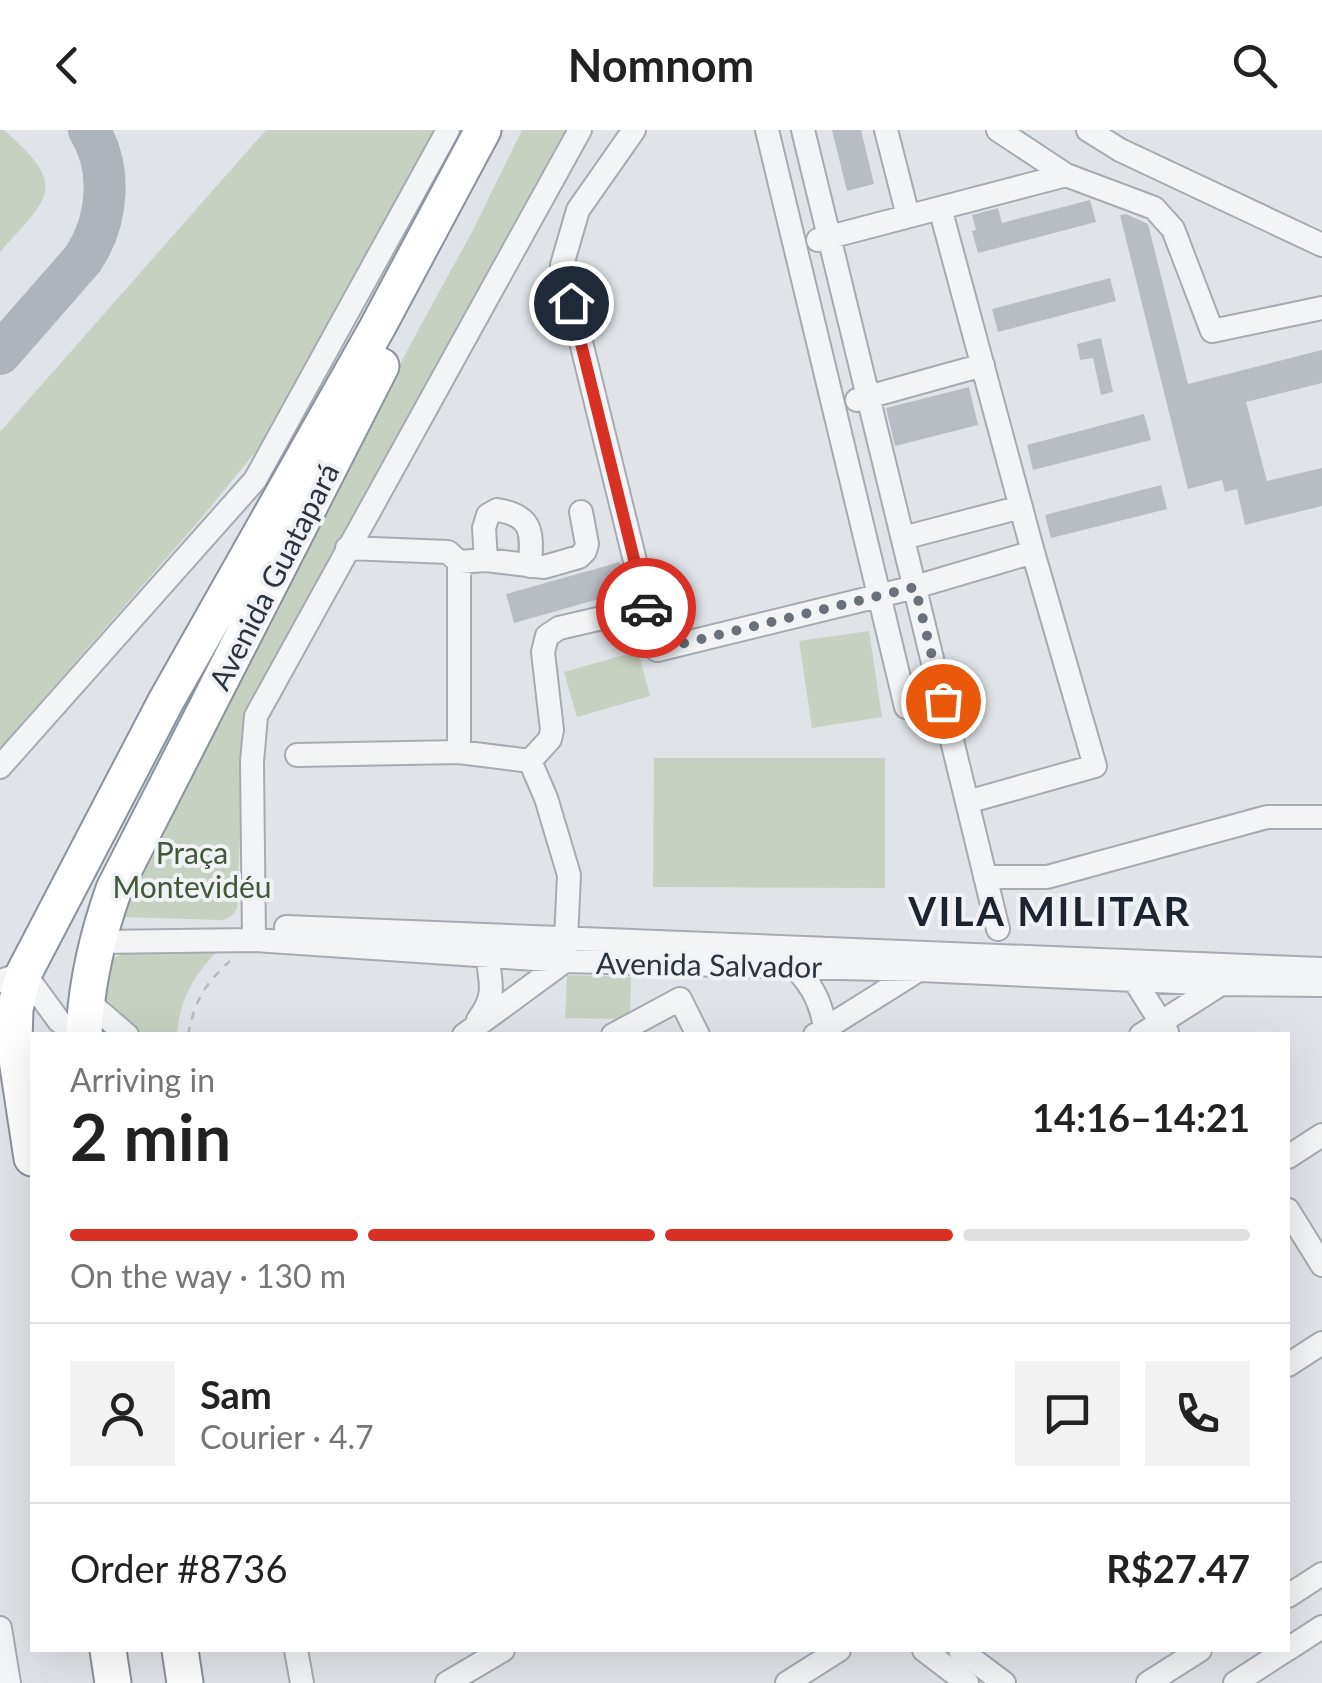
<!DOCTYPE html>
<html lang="en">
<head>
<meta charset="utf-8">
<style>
	body { margin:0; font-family:Lato,sans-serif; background:#f2f2f2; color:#222; height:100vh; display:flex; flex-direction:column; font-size:38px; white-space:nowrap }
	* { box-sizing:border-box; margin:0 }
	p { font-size:32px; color:#767676 }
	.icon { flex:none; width:55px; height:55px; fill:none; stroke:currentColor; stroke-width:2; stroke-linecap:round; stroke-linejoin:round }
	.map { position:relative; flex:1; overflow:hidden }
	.details { position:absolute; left:30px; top:902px; width:1260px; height:620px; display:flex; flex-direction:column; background:#fff; border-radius:0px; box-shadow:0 10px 40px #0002 }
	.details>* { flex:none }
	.pin { position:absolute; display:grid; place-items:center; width:85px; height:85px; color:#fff; margin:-42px; border:5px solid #fff; border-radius:50%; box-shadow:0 2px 10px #0007 }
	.courier { position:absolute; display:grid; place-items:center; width:100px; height:100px; margin:-50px; border:8px solid #d93025; border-radius:50%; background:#fff; color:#222; box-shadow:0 2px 12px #0007 }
	.overview em { font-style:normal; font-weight:700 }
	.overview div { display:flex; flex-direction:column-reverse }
	.overview { display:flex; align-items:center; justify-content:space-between; height:170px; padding:0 40px }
	h1 { font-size:65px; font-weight:700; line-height:75px }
	.bar { display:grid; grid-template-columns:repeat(4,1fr); gap:15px 10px; align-content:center; height:120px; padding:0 40px }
	.bar i { height:12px; border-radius:8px; background:#e0e0e0 }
	.bar .selected { background:#d93025 }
	.bar p { grid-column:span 4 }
	.line { display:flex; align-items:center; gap:25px; padding:0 40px; border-top:2px solid #e0e0e0 }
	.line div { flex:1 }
	.round { display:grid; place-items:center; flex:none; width:105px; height:105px; border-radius:0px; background:#f2f2f2 }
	header { display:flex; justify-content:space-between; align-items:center; height:130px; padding:0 40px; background:#fff; font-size:45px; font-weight:700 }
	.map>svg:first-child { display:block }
</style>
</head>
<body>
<header><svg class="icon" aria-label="back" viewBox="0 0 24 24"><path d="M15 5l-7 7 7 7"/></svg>Nomnom<svg class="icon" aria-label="search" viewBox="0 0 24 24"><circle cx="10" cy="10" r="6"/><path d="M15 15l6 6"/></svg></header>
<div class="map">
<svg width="1322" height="1553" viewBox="0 0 1322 1553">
	<rect width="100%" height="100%" fill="#e0e4e8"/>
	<path fill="#c7d1c2" d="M 0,0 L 4,0 C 69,57 50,66 0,122 Z
		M 266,0 L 439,0 L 257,320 L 199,391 L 0,618 L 0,302 Z
		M 522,0 L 565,0 L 245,582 L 237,778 C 234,785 229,789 221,790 L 120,787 L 119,780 L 409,217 L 473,100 Z
		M 869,501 L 882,587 L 812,598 L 799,511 Z
		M 638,521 L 650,566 L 577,587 L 564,542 Z
		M 654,628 L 885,628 L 885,758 L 653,757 Z
		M 127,821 L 217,822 C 193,845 179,872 177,905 L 133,905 L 102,878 L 111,830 Z
		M 567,845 L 631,847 L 630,889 L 565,888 Z"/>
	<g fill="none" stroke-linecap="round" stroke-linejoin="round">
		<path stroke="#aeb4bc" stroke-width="42" d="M 0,224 L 83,129 C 108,91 113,39 89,0"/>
	</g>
	<path fill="#b8bdc4" d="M 832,0 L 861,0 L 874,54 L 847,61 Z
		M 1090,70 L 1096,92 L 978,123 L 972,101 L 976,100 L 972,85 L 998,78 L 1002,93 Z
		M 1126,84 L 1148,94 L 1188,254 L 1322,220 L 1322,253 L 1246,272 L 1267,351 L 1322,338 L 1322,376 L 1245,395 L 1237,359 L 1225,362 L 1222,350 L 1188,359 L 1120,85 Z
		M 1110,148 L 1116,171 L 998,202 L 992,179 Z
		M 1101,208 L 1113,262 L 1101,265 L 1093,228 L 1080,230 L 1077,214 Z
		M 969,257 L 978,295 L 895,316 L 886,278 Z
		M 1144,284 L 1151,310 L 1033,340 L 1027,315 Z
		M 1161,355 L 1167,379 L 1051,408 L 1045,385 Z
		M 620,432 L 627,461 L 514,493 L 506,464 Z"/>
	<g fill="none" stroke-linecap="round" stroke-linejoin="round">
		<defs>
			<path id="minor" d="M 634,0 L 578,80 L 562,135 L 657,520 L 915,457 L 1033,422
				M 767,0 L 906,577 L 943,571
				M 803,0 L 998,799
				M 886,0 L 908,86
				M 998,0 L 1066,45 L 1154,78 L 1173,99 L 1212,201 L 1322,178
				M 1088,0 L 1120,20 L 1322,115
				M 940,78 L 1033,422 L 1095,636 L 967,672
				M 818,110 L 1066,45
				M 857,270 L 983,235
				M 903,408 L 1021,377
				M 486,430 L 484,398 L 488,385 L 497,380 C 534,386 532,403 530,436
				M 459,432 L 486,430 L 544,437 L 579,427 L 585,421 L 587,414 L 581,382
				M 459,622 L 530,631 L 546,668 L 569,745 L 565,831 L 464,905
				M 297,625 L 459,622 L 459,432 L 448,422 L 347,418
				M 530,631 L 550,609 L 552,600 L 543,522 L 547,506 L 559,498 L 602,488
				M 0,637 L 255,350 L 448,0
				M 985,747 L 1047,747 L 1267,687 L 1322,687
				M 286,797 L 1322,839
				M 254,810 L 252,632 L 256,586 L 580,0
				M 97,812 L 254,810 L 565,831 L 920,840 L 1221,854 L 1322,855
				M 794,837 C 812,854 822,874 825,899
				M 1131,839 L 1133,848 L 1167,902
				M 0,851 L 24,843 L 59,891 L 79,905
				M 85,869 L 127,905
				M 478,890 C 501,859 486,849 488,816
				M 613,905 L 680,869 L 698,905
				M 815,905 L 922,838
				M 1141,905 L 1221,854
				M 1288,1027 L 1322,1005
				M 1288,1080 L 1322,1135
				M 1288,1235 L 1322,1213
				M 1288,1466 L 1322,1444
				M 0,1498 L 9,1553
				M 1288,1519 L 1322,1497
				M 296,1520 L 302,1553
				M 924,1520 L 967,1553
				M 960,1520 L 1004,1553
				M 447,1553 L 503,1520
				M 787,1553 L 839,1520
				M 1148,1553 L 1200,1520
				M 1235,1553 L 1286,1520"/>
			<path id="highway" d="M 84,905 C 86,854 97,807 114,759 L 381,236
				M 32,1028 L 14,910 L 15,879 L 24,843 L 166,571 L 377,198 L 483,0
				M 108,1520 L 113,1553
				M 180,1520 L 185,1553"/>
		</defs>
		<use href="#minor" stroke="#a6abb2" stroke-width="26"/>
		<use href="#highway" stroke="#89929d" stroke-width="39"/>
		<path stroke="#b7babf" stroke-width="2.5" stroke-dasharray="8 8" stroke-linecap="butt" d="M 188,905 C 195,870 204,855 230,831"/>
		<use href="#minor" stroke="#f3f4f6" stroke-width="22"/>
		<use href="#highway" stroke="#fff" stroke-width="35"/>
	</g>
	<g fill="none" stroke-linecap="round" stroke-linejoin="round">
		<path stroke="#6a717a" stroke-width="10" stroke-dasharray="0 18" d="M 646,478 L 656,520 L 915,457 L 943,571"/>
		<path stroke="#d93025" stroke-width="12" d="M 571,173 L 646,478"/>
	</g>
	<g text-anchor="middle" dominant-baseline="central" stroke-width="8" stroke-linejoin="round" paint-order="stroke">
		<g font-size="30" fill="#2a333e" stroke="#f0f2f5">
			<text transform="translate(273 446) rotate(-63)">Avenida Guatapará</text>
			<text transform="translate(709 834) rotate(1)">Avenida Salvador</text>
		</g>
		<g font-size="30" fill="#415839" stroke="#f0f2f5">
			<text x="192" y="722">Praça<tspan x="192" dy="34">Montevidéu</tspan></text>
		</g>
		<g font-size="40" font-weight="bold" letter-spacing="2.5" fill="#1c242f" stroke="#f0f2f5">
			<text x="1050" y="781">VILA MILITAR</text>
		</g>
	</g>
</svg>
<div class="pin" style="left:943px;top:571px;background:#ea580c"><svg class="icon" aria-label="bag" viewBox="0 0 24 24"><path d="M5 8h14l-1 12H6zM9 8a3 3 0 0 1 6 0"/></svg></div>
<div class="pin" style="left:571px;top:173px;background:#1f2937"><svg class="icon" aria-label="home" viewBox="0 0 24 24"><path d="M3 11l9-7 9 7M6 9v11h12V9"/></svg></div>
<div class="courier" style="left:646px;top:478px"><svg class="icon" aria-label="car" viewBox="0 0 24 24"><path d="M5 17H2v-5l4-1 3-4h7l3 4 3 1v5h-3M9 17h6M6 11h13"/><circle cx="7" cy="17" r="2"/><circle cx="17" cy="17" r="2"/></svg></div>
<section class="details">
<div class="overview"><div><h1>2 min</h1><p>Arriving in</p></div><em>14:16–14:21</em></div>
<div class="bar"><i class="selected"></i><i class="selected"></i><i class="selected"></i><i></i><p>On the way · 130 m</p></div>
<div class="line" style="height:180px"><a class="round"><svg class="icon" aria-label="person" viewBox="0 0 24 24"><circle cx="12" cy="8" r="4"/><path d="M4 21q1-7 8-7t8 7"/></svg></a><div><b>Sam</b><p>Courier · 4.7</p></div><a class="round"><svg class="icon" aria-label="chat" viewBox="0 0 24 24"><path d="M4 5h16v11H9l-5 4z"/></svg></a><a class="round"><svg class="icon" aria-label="phone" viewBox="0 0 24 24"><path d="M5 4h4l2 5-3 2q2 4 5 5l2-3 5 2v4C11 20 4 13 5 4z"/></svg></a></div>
<div class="line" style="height:130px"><div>Order #8736</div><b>R$27.47</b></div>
</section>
</div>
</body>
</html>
